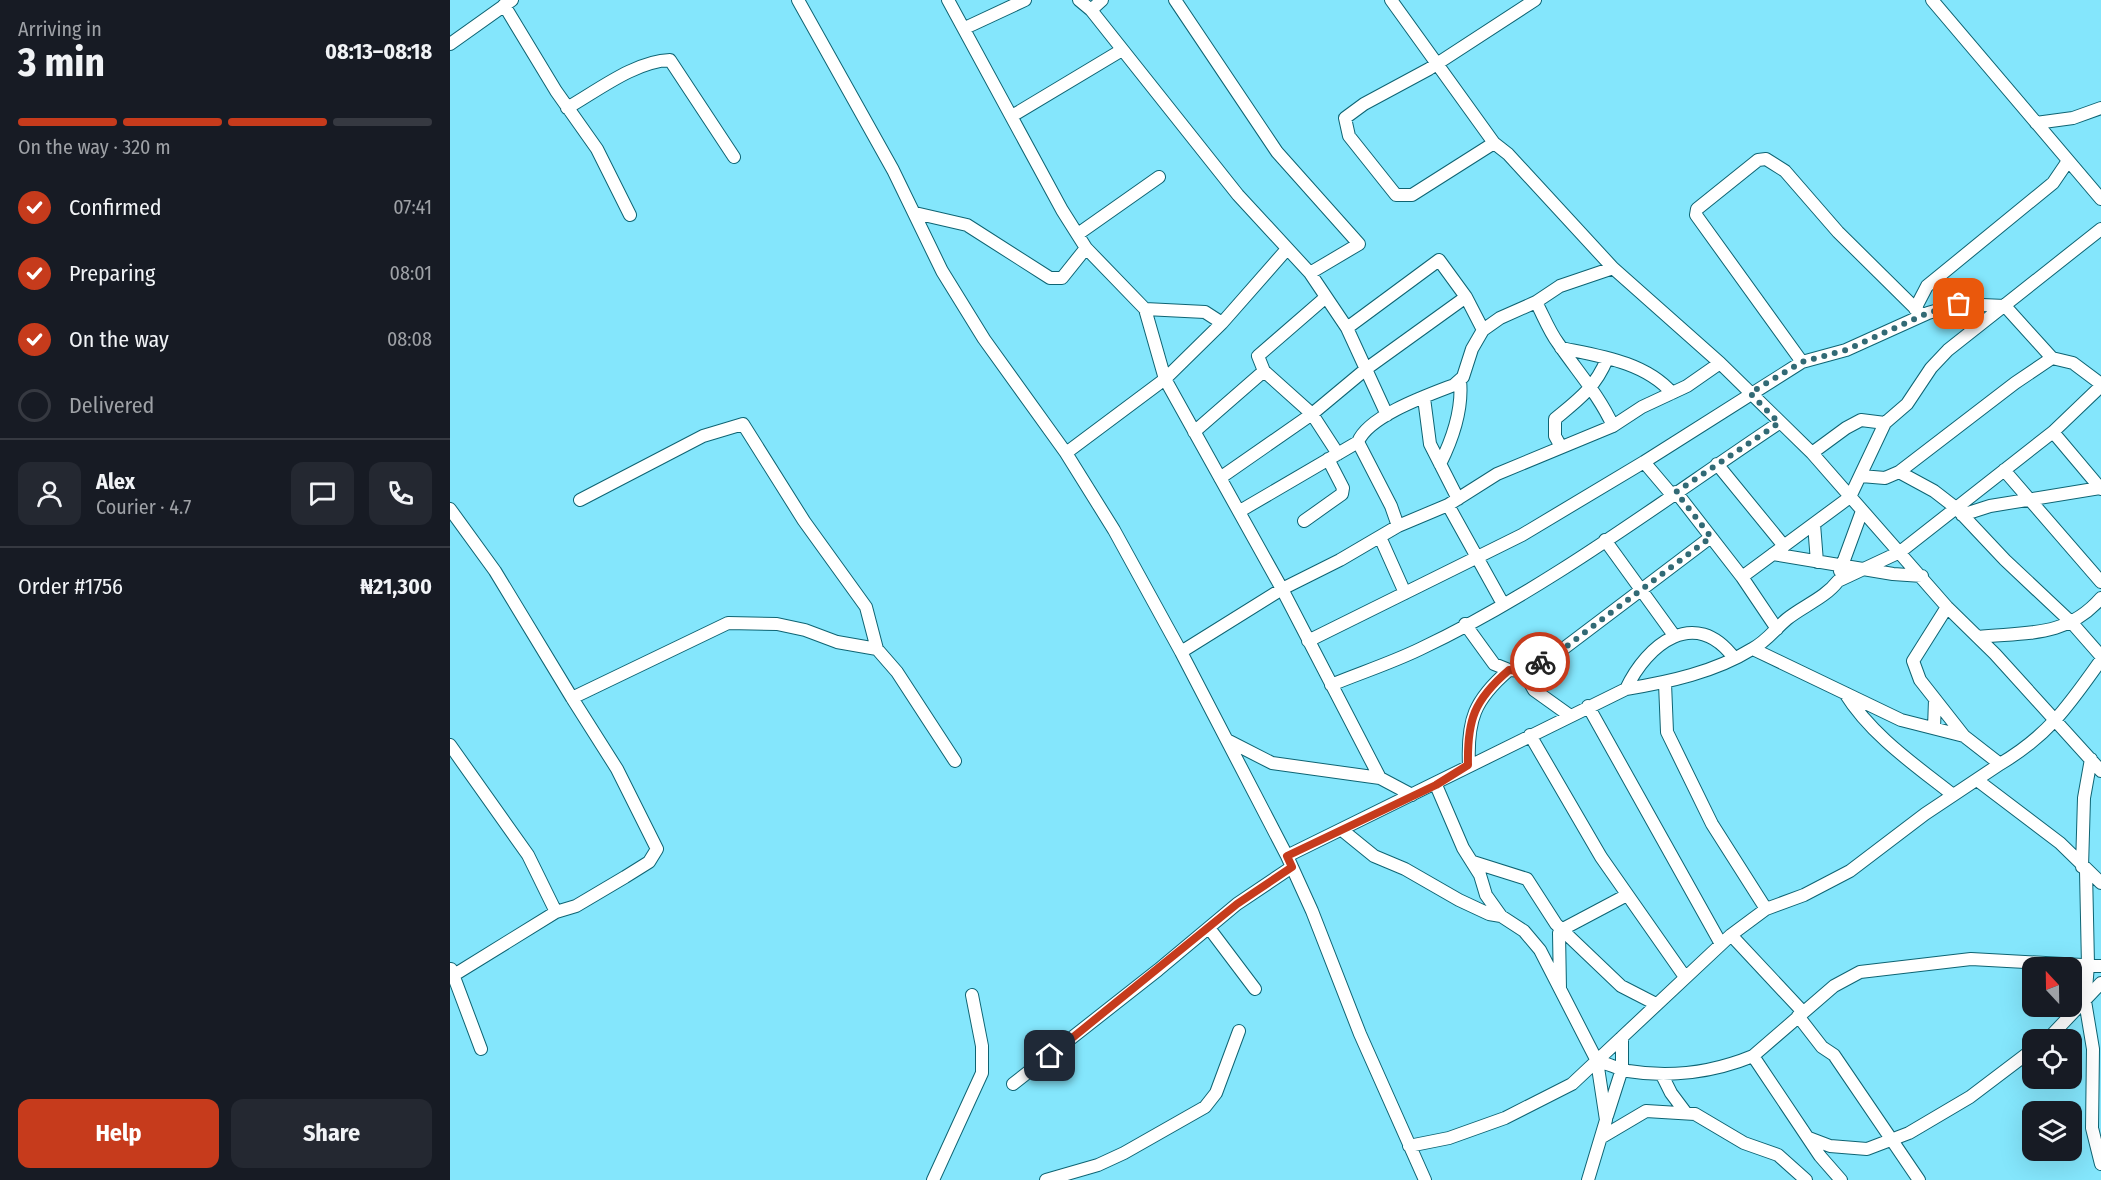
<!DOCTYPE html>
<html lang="en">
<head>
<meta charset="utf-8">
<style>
	body { margin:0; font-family:"Fira Sans Condensed",sans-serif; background:#242831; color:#f1f3f6; height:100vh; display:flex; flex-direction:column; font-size:22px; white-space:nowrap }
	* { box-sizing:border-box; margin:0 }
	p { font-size:20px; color:#9ea1a6 }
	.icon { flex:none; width:33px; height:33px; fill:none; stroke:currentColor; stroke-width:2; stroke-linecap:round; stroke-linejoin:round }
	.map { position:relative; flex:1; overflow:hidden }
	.sheet { display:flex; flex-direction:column; background:#171b24; width:450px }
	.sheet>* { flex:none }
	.needle { width:39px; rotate:338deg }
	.controls { position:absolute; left:1572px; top:957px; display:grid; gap:12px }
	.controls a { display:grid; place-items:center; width:60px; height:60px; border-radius:12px; background:#171b24; box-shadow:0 6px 24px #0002; font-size:30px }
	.pin { position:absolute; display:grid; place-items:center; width:51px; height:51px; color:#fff; margin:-26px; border-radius:12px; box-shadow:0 3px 9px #0006 }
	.courier { position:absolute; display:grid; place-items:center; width:60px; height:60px; margin:-30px; border:4px solid #c63b1c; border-radius:50%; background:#fff; color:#222; box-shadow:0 2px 8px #0007 }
	.summary em { font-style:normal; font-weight:700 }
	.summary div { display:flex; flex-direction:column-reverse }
	.summary { display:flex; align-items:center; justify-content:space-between; height:102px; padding:0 18px }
	h1 { font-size:39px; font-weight:700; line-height:45px }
	.bar { display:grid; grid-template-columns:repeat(4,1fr); gap:9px 6px; align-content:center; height:72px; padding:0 18px }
	.bar i { height:8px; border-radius:4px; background:#363941 }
	.bar .active { background:#c63b1c }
	.bar p { grid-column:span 4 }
	.line { display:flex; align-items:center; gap:15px; padding:0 18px; border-top:2px solid #363941 }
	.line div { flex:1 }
	.round { display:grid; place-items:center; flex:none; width:63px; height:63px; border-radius:12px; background:#242831 }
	ol { padding:0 18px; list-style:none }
	li { display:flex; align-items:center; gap:18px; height:66px }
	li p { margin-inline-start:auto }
	li .icon { padding:6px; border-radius:50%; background:#c63b1c; color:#fff; stroke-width:4 }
	li:last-child { color:#9ea1a6 }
	li i { width:33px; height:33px; border:3px solid #363941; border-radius:50% }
	.button { display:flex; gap:12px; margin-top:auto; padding:12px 18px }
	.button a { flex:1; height:69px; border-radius:12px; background:#c63b1c; color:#fff; font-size:24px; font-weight:700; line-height:69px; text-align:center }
	.button a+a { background:#242831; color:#f1f3f6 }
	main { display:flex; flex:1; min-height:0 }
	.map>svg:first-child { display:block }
</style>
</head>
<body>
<main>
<section class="sheet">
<div class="summary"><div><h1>3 min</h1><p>Arriving in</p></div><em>08:13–08:18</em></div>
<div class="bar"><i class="active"></i><i class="active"></i><i class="active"></i><i></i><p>On the way · 320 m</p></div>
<ol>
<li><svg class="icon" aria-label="check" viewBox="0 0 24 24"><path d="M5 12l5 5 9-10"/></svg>Confirmed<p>07:41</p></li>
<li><svg class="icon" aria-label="check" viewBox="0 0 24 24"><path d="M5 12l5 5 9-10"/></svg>Preparing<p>08:01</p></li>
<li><svg class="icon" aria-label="check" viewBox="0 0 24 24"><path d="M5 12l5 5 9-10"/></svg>On the way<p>08:08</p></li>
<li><i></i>Delivered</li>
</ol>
<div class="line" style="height:108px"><a class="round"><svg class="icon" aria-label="person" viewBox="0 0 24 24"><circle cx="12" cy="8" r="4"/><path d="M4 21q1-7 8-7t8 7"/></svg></a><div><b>Alex</b><p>Courier · 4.7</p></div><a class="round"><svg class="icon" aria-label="chat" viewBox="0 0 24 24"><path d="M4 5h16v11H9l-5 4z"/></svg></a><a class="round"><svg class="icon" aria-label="phone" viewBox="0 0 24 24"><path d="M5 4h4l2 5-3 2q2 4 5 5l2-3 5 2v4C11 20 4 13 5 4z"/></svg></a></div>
<div class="line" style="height:78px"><div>Order #1756</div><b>₦21,300</b></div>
<div class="button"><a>Help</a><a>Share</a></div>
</section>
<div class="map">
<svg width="1651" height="1180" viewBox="0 0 1651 1180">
	<rect width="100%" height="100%" fill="#84e6fc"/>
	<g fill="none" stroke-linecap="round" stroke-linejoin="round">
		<defs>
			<path id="minor" d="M 348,0 L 443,170 L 492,271 L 534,339 L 616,453 L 664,530 L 731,652 L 837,856 L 862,911 L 910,1034 L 975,1180
				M 498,0 L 612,210 L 636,248 L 695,309 L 715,379 L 832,589 L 930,778 L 962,795
				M 629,0 L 641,10 L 788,195 L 860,273 L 897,328 L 937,415
				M 725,0 L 827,152 L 909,244 L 860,273
				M 941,0 L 1044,143 L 1058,154 L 1163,268 L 1270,363 L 1362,453 L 1497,607 L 1545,654 L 1651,771
				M 1482,0 L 1651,199
				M 54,5 L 106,91 L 147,149 L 180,215
				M 641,10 L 652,0
				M 515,28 L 575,0
				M 0,44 L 62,0
				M 117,108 C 147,91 185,61 220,60 L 284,157
				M 562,116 L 672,50
				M 1586,123 L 1623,118 L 1651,108
				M 1044,143 L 962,195 L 946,195 L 899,136 L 895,118 L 914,104 L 979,69 L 1085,0
				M 465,213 L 517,225 L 600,278 L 612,278 L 636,248
				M 628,234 L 709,177
				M 1086,302 C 1093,315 1099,331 1108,343 C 1127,371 1149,395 1163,426
				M 695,309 L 755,312 L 772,323
				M 1465,309 L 1477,286 L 1603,183 L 1618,161
				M 897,328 L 989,260 L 1016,297
				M 1111,348 C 1150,356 1195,362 1222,393
				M 1352,362 L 1246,215 L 1247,209 L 1308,160 L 1316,159 L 1335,171 L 1388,232 L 1472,315
				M 814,371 L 808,356 L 876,297
				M 974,398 L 980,444 L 1008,499
				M 744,432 L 814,371 L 862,414 L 916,369 L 1016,297 L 1033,330
				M 1603,432 L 1651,489
				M 1111,447 L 1105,436 L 1105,419 C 1128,400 1145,388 1157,359
				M 616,453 L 715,379 L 772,323 L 837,249
				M 1362,453 L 1396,428 L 1411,420 L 1435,423 L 1457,404 L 1481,368 L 1498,350 L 1651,229
				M 1194,462 L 1222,495
				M 990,464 C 1003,438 1013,409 1010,380
				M 1267,464 L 1334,546
				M 1554,470 L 1651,582
				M 1449,472 L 1484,491 L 1506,508 L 1555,560 L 1622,623 L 1651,656
				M 1411,476 L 1435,478 L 1449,472 L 1565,383 L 1602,358
				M 770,478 L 862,414 L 888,454
				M 1226,492 L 1292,577 L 1327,629
				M 130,500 L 253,436 L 293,424 L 354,521 L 416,607 L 427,649
				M 998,505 L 1053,604
				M 0,509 L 45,571 L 122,698
				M 790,511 L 908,442
				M 1512,515 L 1540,506 L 1650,488
				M 854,521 L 892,494 L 893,488 L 878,459
				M 1364,524 L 1367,562
				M 948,526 L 941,506 L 908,442 C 918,416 978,395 1004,385 L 1013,377 L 1022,349 L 1033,330 L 1050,318 L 1086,302 L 1110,286 L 1163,268
				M 930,537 L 955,593
				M 1155,540 L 1223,634
				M 1323,554 L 1443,574 L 1472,576
				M 1390,571 L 1412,511
				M 1292,577 L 1400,497 L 1435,423
				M 1497,607 L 1463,661 L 1470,680 L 1514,736
				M 1015,624 L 1044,664 L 1059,670 L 1073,671 L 1109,652 L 1261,537
				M 1528,637 C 1576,632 1616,638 1651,598
				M 858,641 L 1072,535 L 1194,462 L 1352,362 L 1396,350 L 1478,313 L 1509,304 L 1555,306 L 1602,358 L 1623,363 L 1651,384
				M 1303,649 L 1451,720 L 1514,736 L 1550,764 C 1599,735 1619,705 1651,660
				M 731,652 L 832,589 L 890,560 L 948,526 L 998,505 L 1047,474 L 1163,426 L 1192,407 L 1237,386 L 1270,363
				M 1073,671 L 1084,690 L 1119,715
				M 1215,683 L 1217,732 L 1262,824 L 1316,909
				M 881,685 C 910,673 941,663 970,649 C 1097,589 1212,501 1329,423
				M 1176,689 C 1197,644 1245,606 1284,658
				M 1395,693 C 1421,735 1465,765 1503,795
				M 1138,706 L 1271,944
				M 1484,728 L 1485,700
				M 1080,735 L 1151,857 L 1235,977
				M 777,740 L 822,763 L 930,778
				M 0,745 L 78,855 L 106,912
				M 1019,765 C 1017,720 1024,700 1059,670
				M 1527,780 L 1610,843 L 1651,883
				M 986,785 L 1013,848 L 1030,875 L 1036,895 L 1051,916 L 1074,931 L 1090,950 L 1147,1061 C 1157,1063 1168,1069 1178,1071 C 1220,1078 1264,1072 1303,1056 L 1370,1156 L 1391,1180
				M 892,830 L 924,856 L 955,869 L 1009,900 L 1039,914 L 1051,916
				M 837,856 L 1176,689 C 1219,682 1265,672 1302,649 C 1316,642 1325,629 1337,619 C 1353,606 1375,598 1388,581 L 1450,552 L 1603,432 L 1651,386
				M 1023,862 L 1077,879 L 1106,924 L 1171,986 L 1206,1004
				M 1632,867 L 1634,798 L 1641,759
				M 1636,871 L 1638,965 L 1635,1001 L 1643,1049 L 1642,1128 L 1651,1164
				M 759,928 L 805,989
				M 1281,935 L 1353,1012
				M 1,969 L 31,1049
				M 4,975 L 106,912 L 126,906 L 175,877 L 199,862 L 207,849 L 167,769 L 122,698 L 278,623 L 327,624 L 355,630 L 387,642 L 427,649 L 447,672 L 505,761
				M 1110,989 L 1109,933 L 1111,930 L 1177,895
				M 1348,1016 L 1372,1047 L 1384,1055 L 1469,1180
				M 1597,1040 L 1651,983
				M 1303,1056 L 1384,986 L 1410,972 L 1521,959 L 1651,966
				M 1212,1075 L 1221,1093 L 1236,1113
				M 563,1084 L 708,970 L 787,904 L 842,867
				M 1157,1116 L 1172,1069 L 1172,1037
				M 1152,1137 L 1196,1111 L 1245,1114 L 1294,1143 L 1328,1155 L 1356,1180
				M 1359,1138 L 1380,1146 L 1417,1149 L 1459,1133 L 1520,1097 L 1582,1050
				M 959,1146 L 999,1138 L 1055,1118 L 1122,1084 L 1281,935 L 1316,909 L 1354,895 L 1400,871 L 1475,814 L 1550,764
				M 483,1180 L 532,1073 L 532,1046 L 522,995
				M 596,1180 L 648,1165 L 674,1153 L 755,1107 L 766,1093 L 789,1031
				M 1138,1180 L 1156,1120 L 1147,1061"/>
		</defs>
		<use href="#minor" stroke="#0e6473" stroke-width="14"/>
		<use href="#minor" stroke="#fff" stroke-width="12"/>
	</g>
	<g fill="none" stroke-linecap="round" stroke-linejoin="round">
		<path stroke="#326a75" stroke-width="6" stroke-dasharray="0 10.8" d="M 1090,662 L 1109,652 L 1261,537 L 1226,492 L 1329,423 L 1300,393 L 1352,362 L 1396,350 L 1478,313 L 1509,304"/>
		<path stroke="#c63b1c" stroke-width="8" d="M 600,1056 L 787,904 L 842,867 L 837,856 L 986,785 L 1018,765 C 1017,720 1024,700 1059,670 L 1073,671 L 1090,662"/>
	</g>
</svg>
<div class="controls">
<a><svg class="needle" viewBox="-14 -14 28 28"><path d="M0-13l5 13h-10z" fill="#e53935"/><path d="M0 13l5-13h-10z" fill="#9ea1a6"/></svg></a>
<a><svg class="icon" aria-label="locate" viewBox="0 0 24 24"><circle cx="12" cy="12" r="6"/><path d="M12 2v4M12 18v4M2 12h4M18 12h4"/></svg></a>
<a><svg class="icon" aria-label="layers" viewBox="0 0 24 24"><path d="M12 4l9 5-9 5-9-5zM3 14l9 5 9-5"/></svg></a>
</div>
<div class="pin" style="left:1509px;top:304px;background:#ea580c"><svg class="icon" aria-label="bag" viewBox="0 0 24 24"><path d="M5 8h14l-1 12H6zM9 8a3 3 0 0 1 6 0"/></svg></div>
<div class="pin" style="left:600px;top:1056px;background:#1f2937"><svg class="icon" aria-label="home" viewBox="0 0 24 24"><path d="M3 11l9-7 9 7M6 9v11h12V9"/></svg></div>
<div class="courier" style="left:1090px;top:662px"><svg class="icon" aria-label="bike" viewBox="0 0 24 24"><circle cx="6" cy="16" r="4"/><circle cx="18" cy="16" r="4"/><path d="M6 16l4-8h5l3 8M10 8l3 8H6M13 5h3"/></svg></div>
</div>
</main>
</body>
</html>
